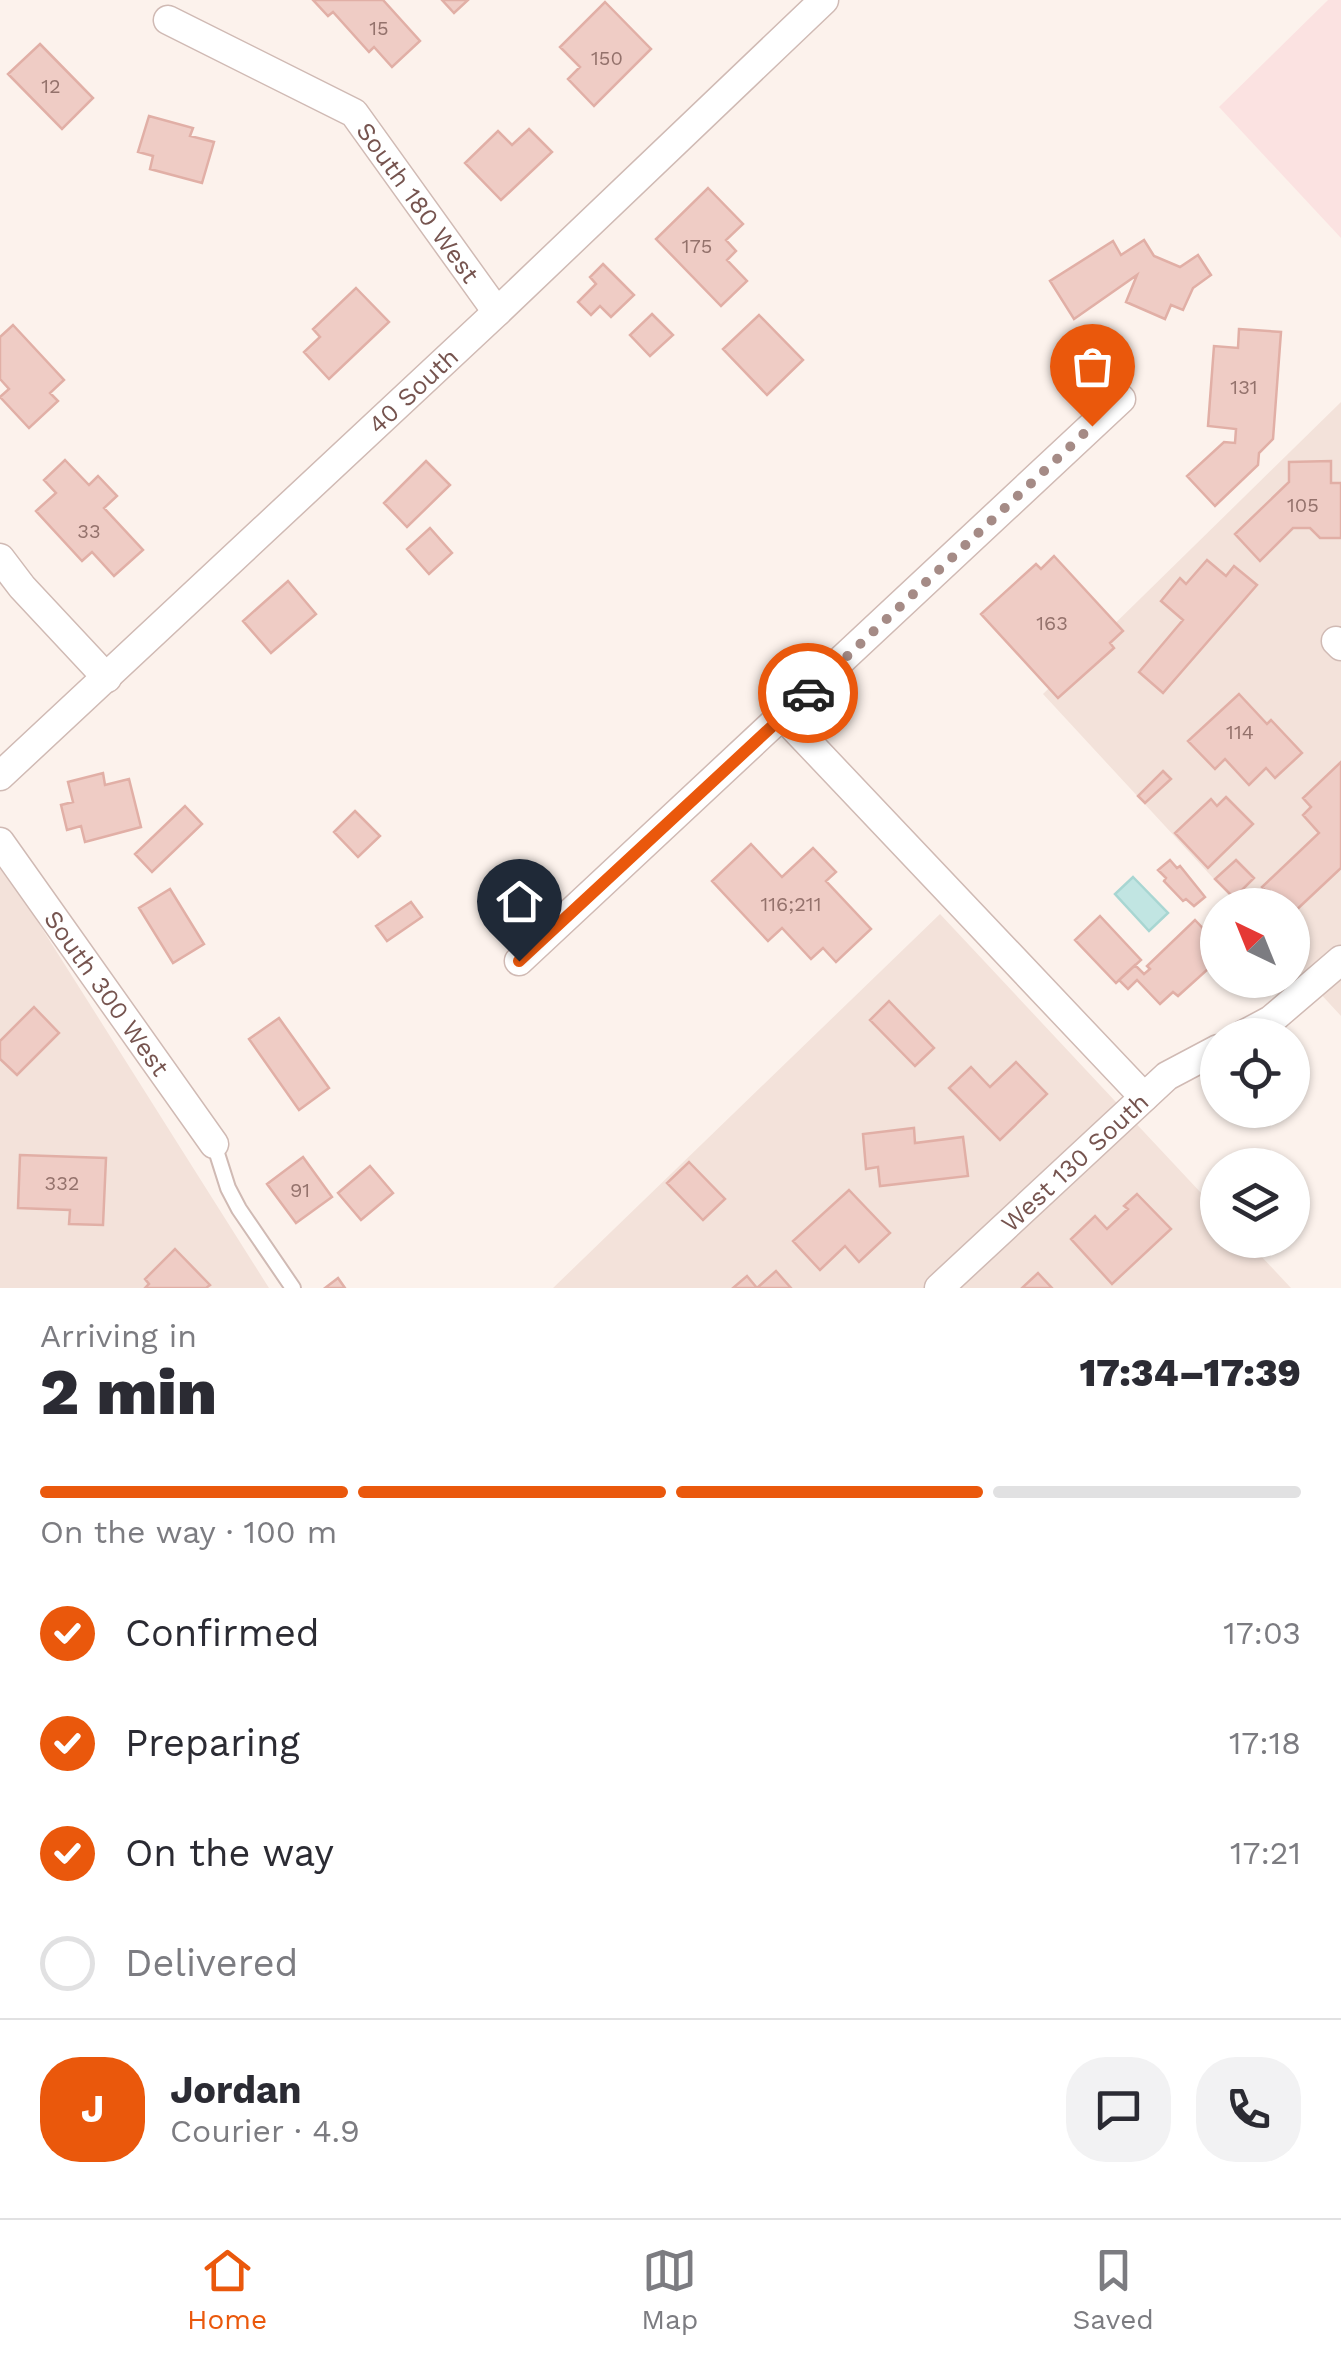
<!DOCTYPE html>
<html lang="en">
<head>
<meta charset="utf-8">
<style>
	body { margin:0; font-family:"Work Sans",sans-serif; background:#f2f2f3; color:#2b2b33; height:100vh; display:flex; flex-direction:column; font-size:38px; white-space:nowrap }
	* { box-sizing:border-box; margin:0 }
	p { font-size:32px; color:#7c7c81 }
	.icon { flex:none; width:55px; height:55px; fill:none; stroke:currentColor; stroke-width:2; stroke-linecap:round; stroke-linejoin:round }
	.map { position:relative; height:1288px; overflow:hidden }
	.details { display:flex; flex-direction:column; background:#fff; flex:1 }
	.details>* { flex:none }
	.needle { width:65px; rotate:317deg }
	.fabs { position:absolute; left:1200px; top:888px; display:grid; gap:20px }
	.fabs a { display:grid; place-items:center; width:110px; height:110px; border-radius:50%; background:#fff; box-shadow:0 2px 8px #0004; font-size:50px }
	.pin { position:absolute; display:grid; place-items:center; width:85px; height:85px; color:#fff; margin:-102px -42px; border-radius:50% 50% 50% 0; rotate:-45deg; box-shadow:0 0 10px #0007 }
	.pin .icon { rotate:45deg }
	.courier { position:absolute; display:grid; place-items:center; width:100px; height:100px; margin:-50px; border:8px solid #ea580c; border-radius:50%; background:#fff; color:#222; box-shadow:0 2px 12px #0007 }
	.head em { font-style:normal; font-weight:800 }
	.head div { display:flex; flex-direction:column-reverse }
	.head { display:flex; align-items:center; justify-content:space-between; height:170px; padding:0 40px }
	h1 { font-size:65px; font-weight:800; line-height:75px }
	.bar { display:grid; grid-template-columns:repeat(4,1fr); gap:15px 10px; align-content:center; height:120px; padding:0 40px }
	.bar i { height:12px; border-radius:8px; background:#e1e1e2 }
	.bar .active { background:#ea580c }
	.bar p { grid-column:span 4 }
	.line { display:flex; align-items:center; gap:25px; padding:0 40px; border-top:2px solid #e1e1e2 }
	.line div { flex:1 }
	.round { display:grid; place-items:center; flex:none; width:105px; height:105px; border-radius:40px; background:#f2f2f3 }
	ol { padding:0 40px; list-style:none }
	li { display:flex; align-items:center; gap:30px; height:110px }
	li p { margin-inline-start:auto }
	li .icon { padding:10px; border-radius:50%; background:#ea580c; color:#fff; stroke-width:4 }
	li:last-child { color:#7c7c81 }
	li i { width:55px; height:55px; border:5px solid #e1e1e2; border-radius:50% }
	.menu { display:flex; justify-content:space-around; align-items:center; height:140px; border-top:2px solid #e1e1e2; background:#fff; font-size:28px; color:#7c7c81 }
	.menu a { display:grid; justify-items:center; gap:5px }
	.menu .active { color:#ea580c }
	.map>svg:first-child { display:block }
</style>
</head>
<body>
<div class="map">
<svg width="1341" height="1288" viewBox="0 0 1341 1288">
	<rect width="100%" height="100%" fill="#fcf2ec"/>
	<path fill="#f3e2da" d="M 1341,402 L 1341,1016 L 1293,964 L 1292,905 L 1238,905 L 1043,694 Z
		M 0,862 L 269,1288 L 0,1288 Z
		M 940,914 L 1217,1210 L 1218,1240 L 1246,1240 L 1291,1288 L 553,1288 Z"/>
	<path fill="#fbe2e1" d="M 1328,0 L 1341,0 L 1341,238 L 1219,107 Z"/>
	<path fill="#c1e5e2" stroke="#a8d6d2" stroke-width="2.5" d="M 1133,877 L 1168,913 L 1149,931 L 1115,894 Z"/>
	<path fill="#efccc5" stroke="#e1afa6" stroke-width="2.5" d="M 313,0 L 383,0 L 420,41 L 392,67 L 374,47 L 369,52 L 333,12 L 328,16 Z
		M 442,0 L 468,0 L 454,13 Z
		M 605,2 L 651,49 L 594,106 L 568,79 L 580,67 L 560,47 Z
		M 40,44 L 93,98 L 62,129 L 8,74 Z
		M 149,116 L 193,128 L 190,136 L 214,142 L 202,183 L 150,169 L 153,156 L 138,152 Z
		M 529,129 L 552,152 L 501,200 L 465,163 L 498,131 L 512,145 Z
		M 708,188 L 743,224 L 726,240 L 736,251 L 727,260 L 747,281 L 721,306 L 656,239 Z
		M 1144,240 L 1154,256 L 1180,267 L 1198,255 L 1211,275 L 1193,288 L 1183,310 L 1171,305 L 1165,319 L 1126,302 L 1137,275 L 1074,319 L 1050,281 L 1113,241 L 1121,255 Z
		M 603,264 L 634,295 L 611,317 L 600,306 L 591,315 L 578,302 L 596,284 L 590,277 Z
		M 356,288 L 389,322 L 329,379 L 304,352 L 320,337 L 313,329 Z
		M 652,314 L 673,335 L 650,356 L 630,335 Z
		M 759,315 L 803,360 L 767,395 L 723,349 Z
		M 13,325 L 64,380 L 50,393 L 58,401 L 29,428 L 0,397 L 9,389 L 0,379 L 0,337 Z
		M 1239,329 L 1281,332 L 1273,439 L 1259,453 L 1258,465 L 1215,506 L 1187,476 L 1224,442 L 1235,443 L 1236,429 L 1208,426 L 1214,346 L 1238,348 Z
		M 65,460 L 89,485 L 98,476 L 117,496 L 104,508 L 143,550 L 114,576 L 92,552 L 82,561 L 36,511 L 56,493 L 44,480 Z
		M 426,461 L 450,485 L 407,527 L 384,503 Z
		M 1331,461 L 1331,483 L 1341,483 L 1341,538 L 1320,538 L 1310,528 L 1293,528 L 1260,561 L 1235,534 L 1289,482 L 1289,462 Z
		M 430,528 L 452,553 L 429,574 L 407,549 Z
		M 1054,556 L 1123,631 L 1110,643 L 1114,648 L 1058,698 L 981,614 L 1036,564 L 1041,569 Z
		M 1207,560 L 1226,576 L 1234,566 L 1257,585 L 1163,693 L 1139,672 L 1183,620 L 1161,601 L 1180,578 L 1186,584 Z
		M 288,581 L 316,614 L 271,653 L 243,621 Z
		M 1239,694 L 1267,724 L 1271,720 L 1302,753 L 1275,778 L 1266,768 L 1249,785 L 1225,759 L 1215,769 L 1188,741 Z
		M 1341,762 L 1341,868 L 1292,914 L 1292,905 L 1279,905 L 1262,887 L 1319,833 L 1303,815 L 1311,807 L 1303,798 Z
		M 1163,771 L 1171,779 L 1145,803 L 1138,796 Z
		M 103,773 L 105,785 L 129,779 L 141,827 L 85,842 L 81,826 L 67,830 L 61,805 L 73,802 L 68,782 Z
		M 1226,797 L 1253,824 L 1208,868 L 1175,833 L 1211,799 L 1217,806 Z
		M 185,806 L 202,824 L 152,872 L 135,854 Z
		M 355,811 L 380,836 L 358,857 L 334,832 Z
		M 751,844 L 782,877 L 813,848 L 836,872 L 826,881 L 871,929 L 836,962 L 823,948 L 811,959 L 782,928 L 768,941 L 712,881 Z
		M 1170,860 L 1177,868 L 1180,866 L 1205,897 L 1194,906 L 1186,899 L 1183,901 L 1164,881 L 1166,878 L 1158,870 Z
		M 1236,860 L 1254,878 L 1234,898 L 1215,879 Z
		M 170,889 L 204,944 L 173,963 L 139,908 Z
		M 411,902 L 422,917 L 387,941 L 376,926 Z
		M 1100,916 L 1141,960 L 1116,983 L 1075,940 Z
		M 1195,920 L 1218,944 L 1218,960 L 1178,996 L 1173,992 L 1160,1004 L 1137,980 L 1128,989 L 1119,980 L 1135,965 L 1144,974 L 1150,969 L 1147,966 Z
		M 889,1001 L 934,1048 L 915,1066 L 870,1020 Z
		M 34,1007 L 59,1033 L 17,1075 L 0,1059 L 0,1041 Z
		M 279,1018 L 329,1088 L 299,1110 L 249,1039 Z
		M 1016,1062 L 1047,1094 L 1000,1140 L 949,1088 L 971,1067 L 990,1087 Z
		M 914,1128 L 915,1143 L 963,1137 L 968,1176 L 880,1186 L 878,1167 L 866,1169 L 863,1134 Z
		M 20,1155 L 106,1158 L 103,1225 L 69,1224 L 70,1210 L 18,1208 Z
		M 303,1157 L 332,1197 L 296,1223 L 267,1184 Z
		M 689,1162 L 725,1199 L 703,1220 L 667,1183 Z
		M 370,1166 L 393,1193 L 361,1220 L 338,1193 Z
		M 849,1190 L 890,1233 L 859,1262 L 845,1246 L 820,1270 L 793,1241 Z
		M 1137,1194 L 1171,1229 L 1112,1284 L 1071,1239 L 1095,1216 L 1107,1229 L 1128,1209 L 1124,1206 Z
		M 175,1249 L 210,1285 L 206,1288 L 145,1288 L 149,1284 L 145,1279 Z
		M 776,1271 L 791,1288 L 733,1288 L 747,1276 L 757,1288 Z
		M 1038,1273 L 1052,1288 L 1022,1288 Z
		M 338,1278 L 345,1288 L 325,1288 Z"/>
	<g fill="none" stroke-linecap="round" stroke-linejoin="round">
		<defs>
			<path id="lane" d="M 214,1144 L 228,1188 L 239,1209 L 293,1288"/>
			<g id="street">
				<path id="s1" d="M 168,20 L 354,113 L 497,312"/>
				<path d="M 0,558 L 22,587 L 107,678"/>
				<path d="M 1336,641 L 1341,646"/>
				<path d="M 783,716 L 1144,1097"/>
				<path id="s2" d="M 0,776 L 497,312 L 824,0"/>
				<path id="s3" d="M 0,842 L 214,1144"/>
				<path d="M 519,961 L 1121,399"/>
				<path d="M 1243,1035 L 1271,1020 L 1341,960"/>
				<path id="s4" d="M 939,1288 L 1167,1076 L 1218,1049"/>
			</g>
		</defs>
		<use href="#lane" stroke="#d0bab4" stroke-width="18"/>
		<use href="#street" stroke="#d0bab4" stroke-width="31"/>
		<use href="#lane" stroke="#fff" stroke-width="14"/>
		<use href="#street" stroke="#fff" stroke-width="28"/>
	</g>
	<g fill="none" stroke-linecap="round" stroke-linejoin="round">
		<path stroke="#a58b86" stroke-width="10" stroke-dasharray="0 18" d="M 808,693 L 1092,426"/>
		<path stroke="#ea580c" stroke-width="12" d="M 519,961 L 808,693"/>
	</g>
	<g text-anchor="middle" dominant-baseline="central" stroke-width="8" stroke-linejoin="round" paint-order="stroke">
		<g font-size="20" fill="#94726c">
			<text x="379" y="28">15</text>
			<text x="607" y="58">150</text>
			<text x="51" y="86">12</text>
			<text x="697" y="246">175</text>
			<text x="1244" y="387">131</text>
			<text x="1303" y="505">105</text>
			<text x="89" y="531">33</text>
			<text x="1052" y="623">163</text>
			<text x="1240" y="732">114</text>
			<text x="791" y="904">116;211</text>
			<text x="62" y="1183">332</text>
			<text x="300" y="1190">91</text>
		</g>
		<g font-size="25" fill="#76544f" stroke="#fef7f2">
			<text stroke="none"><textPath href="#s1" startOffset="318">South 180 West</textPath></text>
			<text stroke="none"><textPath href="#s2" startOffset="565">40 South</textPath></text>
			<text stroke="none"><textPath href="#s3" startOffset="185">South 300 West</textPath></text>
			<text stroke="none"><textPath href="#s4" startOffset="185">West 130 South</textPath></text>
		</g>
	</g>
</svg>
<div class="fabs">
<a><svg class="needle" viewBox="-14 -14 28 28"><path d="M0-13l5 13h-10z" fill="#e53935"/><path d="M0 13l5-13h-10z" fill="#7c7c81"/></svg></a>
<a><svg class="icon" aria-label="locate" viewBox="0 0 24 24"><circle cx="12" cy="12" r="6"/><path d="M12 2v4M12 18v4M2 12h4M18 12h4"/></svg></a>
<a><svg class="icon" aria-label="layers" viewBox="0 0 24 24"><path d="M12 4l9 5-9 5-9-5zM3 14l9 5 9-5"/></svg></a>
</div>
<div class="pin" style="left:1092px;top:426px;background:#ea580c"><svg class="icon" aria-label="bag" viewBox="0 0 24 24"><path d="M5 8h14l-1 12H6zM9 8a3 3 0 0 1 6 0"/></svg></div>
<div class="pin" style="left:519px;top:961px;background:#1f2937"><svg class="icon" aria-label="home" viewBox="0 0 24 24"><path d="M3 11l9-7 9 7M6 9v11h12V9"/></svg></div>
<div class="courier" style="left:808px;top:693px"><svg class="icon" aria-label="car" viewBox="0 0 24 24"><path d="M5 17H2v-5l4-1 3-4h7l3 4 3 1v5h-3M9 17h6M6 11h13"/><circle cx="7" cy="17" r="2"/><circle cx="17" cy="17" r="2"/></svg></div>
</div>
<section class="details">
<div class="head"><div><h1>2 min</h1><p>Arriving in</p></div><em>17:34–17:39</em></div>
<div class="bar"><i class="active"></i><i class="active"></i><i class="active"></i><i></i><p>On the way · 100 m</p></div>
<ol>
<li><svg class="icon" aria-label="check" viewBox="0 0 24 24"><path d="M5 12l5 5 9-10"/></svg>Confirmed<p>17:03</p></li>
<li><svg class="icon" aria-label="check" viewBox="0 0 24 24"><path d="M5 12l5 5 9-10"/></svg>Preparing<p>17:18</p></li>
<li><svg class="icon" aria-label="check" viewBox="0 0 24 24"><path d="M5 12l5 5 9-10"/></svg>On the way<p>17:21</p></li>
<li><i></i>Delivered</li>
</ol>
<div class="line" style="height:180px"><b class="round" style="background:#ea580c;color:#fff">J</b><div><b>Jordan</b><p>Courier · 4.9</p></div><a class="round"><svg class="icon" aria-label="chat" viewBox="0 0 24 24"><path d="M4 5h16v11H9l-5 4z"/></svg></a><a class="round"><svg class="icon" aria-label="phone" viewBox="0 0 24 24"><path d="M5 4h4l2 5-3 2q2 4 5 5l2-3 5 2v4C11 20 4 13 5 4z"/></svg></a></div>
</section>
<nav class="menu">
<a class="active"><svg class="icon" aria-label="home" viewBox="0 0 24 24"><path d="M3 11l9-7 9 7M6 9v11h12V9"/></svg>Home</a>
<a><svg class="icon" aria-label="map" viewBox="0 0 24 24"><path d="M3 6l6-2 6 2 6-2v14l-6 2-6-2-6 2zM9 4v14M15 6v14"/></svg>Map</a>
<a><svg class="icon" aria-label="saved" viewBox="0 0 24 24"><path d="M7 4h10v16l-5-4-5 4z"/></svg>Saved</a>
</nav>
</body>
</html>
